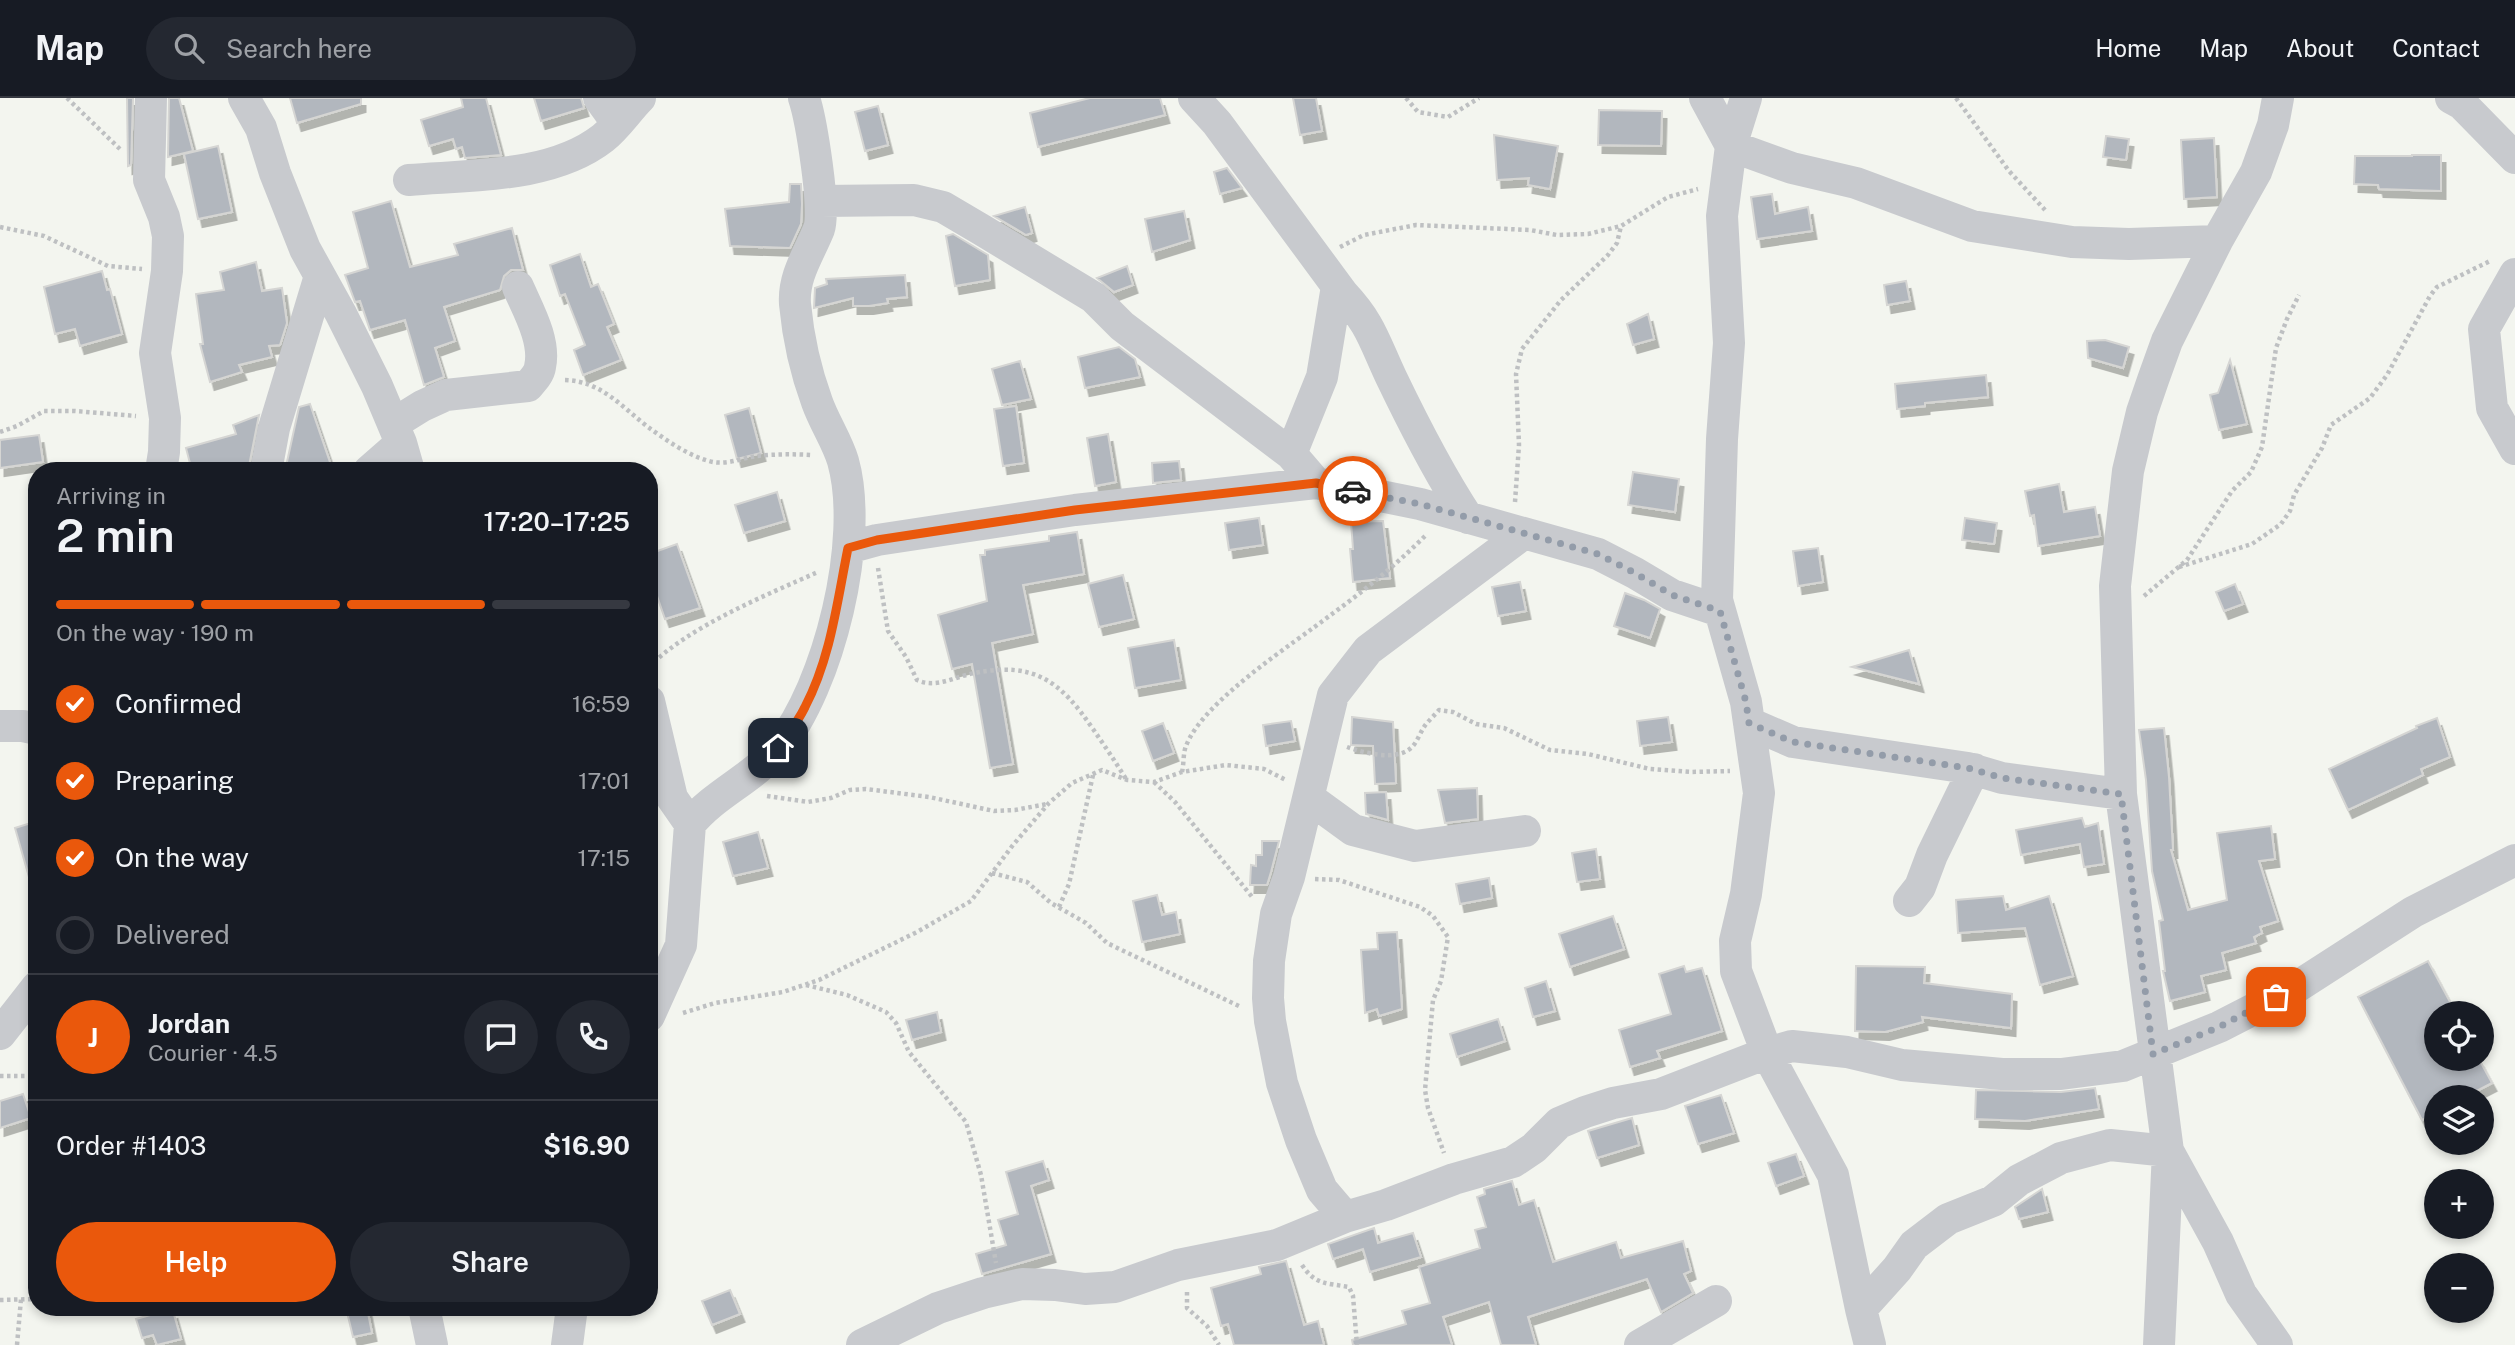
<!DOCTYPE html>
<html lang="en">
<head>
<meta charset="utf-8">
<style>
	body { margin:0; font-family:"Public Sans",sans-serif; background:#242831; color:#f1f3f6; height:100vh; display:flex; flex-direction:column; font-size:26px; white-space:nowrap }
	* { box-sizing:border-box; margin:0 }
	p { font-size:23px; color:#9ea1a6 }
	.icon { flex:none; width:38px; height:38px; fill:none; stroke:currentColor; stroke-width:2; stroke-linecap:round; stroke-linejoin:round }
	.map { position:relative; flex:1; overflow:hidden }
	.sheet { position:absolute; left:28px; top:364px; width:630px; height:854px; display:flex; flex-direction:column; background:#171b24; border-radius:28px; box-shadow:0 4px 10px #0003 }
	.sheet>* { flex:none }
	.controls { position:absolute; left:2424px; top:903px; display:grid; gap:14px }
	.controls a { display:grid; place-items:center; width:70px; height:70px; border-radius:50%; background:#171b24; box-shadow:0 4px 10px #0003; font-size:35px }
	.pin { position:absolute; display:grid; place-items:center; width:60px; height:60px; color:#fff; margin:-30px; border-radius:14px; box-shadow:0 4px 10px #0006 }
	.courier { position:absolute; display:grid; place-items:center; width:70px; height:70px; margin:-35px; border:5px solid #ea580c; border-radius:50%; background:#fff; color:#222; box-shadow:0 2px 9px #0007 }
	.headline em { font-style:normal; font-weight:600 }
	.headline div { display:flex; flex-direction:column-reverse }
	.headline { display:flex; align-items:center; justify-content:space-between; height:119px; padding:0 28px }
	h1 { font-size:46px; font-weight:600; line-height:52px }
	.bar { display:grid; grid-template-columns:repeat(4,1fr); gap:10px 7px; align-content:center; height:84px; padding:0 28px }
	.bar i { height:9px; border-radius:5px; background:#363941 }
	.bar .active { background:#ea580c }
	.bar p { grid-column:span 4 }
	.line { display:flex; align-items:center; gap:18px; padding:0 28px; border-top:2px solid #363941 }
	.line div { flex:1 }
	.round { display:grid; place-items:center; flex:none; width:74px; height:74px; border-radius:37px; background:#242831 }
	ol { padding:0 28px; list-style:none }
	li { display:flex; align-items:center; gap:21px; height:77px }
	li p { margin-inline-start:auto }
	li .icon { padding:7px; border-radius:50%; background:#ea580c; color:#fff; stroke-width:4 }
	li:last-child { color:#9ea1a6 }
	li i { width:38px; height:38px; border:4px solid #363941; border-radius:50% }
	.primary-button { display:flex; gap:14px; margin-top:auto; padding:14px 28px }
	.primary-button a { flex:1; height:80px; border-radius:42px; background:#ea580c; color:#fff; font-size:28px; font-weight:600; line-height:80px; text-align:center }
	.primary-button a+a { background:#242831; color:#f1f3f6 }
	header { display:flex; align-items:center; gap:42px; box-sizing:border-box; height:98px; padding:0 35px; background:#171b24; border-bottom:2px solid #363941 }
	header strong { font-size:33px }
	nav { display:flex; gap:38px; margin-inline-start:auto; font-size:24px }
	.search { width:490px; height:63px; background:#242831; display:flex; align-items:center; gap:18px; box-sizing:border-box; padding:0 24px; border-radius:38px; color:#9ea1a6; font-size:26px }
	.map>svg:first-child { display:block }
</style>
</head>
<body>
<header>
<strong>Map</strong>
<div class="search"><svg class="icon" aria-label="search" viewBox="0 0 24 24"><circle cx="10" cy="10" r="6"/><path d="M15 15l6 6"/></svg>Search here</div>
<nav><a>Home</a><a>Map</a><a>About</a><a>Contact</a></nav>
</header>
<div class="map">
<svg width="2515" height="1247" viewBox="0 0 2515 1247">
	<defs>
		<filter id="shadow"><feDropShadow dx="4.5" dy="8" stdDeviation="0" flood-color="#0004"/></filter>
	</defs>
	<rect width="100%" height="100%" fill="#f3f5ef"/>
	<path fill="#b2b7be" stroke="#d5d5d3" stroke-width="2" filter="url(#shadow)" d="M 127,0 L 133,0 L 131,67 L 128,68 Z
		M 169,0 L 179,0 L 193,53 L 168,59 Z
		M 290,0 L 361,0 L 361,6 L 297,25 Z
		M 461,0 L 486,0 L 501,57 L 465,60 L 462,49 L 456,51 L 453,41 L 429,48 L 421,22 L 463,9 Z
		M 534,0 L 581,0 L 584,10 L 541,23 Z
		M 1090,0 L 1160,0 L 1165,17 L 1038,49 L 1030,15 Z
		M 1293,0 L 1316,0 L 1322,33 L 1300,37 Z
		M 878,8 L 888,47 L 865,53 L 855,14 Z
		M 1599,12 L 1662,13 L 1661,48 L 1598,47 Z
		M 1494,37 L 1558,48 L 1550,91 L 1528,87 L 1529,80 L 1497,82 Z
		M 2106,38 L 2129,41 L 2126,62 L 2103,59 Z
		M 2214,40 L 2217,99 L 2184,101 L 2181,42 Z
		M 218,48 L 232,114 L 198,121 L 184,56 Z
		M 2412,57 L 2441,57 L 2441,93 L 2379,91 L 2378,87 L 2354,86 L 2355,58 L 2412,58 Z
		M 1227,70 L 1242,90 L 1220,96 L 1214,74 Z
		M 790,86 L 801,86 L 802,106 L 801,126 L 790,150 L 730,148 L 725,111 L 789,104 Z
		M 1772,96 L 1775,116 L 1808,109 L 1812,133 L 1757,141 L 1751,99 Z
		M 391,103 L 410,169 L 458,157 L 454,146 L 512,130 L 523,172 L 511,172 L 504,178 L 500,192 L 444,209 L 455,243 L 435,250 L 444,279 L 424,287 L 405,222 L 370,232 L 360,203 L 355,204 L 345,177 L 368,170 L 353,114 Z
		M 1025,109 L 1032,135 L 1026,137 L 994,118 Z
		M 1184,113 L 1190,142 L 1152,154 L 1145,121 Z
		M 953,136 L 988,157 L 990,182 L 955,188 L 946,138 Z
		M 580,156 L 591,189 L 598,186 L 614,226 L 607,229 L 621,262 L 583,277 L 574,252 L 585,247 L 565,196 L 560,198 L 550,167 Z
		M 256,164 L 262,193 L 282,190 L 287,225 L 280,247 L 269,248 L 272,259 L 239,267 L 242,274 L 210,284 L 200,246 L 203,246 L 196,196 L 224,192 L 220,174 Z
		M 1127,168 L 1133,187 L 1114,194 L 1097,180 Z
		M 102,173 L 107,192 L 110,191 L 122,236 L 80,248 L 75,231 L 55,236 L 44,189 Z
		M 905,177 L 907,199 L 887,201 L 888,205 L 869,208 L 853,208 L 853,200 L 814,210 L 815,190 L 827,186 L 826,181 Z
		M 1906,183 L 1910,203 L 1887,207 L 1884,187 Z
		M 1648,216 L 1654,241 L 1633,247 L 1627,226 Z
		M 2105,242 L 2129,249 L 2123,270 L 2088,260 L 2087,243 Z
		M 1119,249 L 1135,261 L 1140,279 L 1085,290 L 1078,259 Z
		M 2230,262 L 2247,326 L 2219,332 L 2210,297 L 2218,295 Z
		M 1020,263 L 1031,301 L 1002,307 L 992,271 Z
		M 1986,277 L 1988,299 L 1925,305 L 1925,308 L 1897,311 L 1895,286 Z
		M 310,306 L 333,373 L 285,373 L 299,309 Z
		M 1016,308 L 1024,365 L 1003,368 L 994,311 Z
		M 749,310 L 761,355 L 737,361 L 725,317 Z
		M 259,317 L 248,373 L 192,373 L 186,350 L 236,336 L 233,327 Z
		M 1108,336 L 1116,384 L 1095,388 L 1087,340 Z
		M 39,337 L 43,364 L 0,370 L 0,342 Z
		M 1179,363 L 1181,382 L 1153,385 L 1152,365 Z
		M 1633,374 L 1679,381 L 1675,414 L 1628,407 Z
		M 2059,386 L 2064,414 L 2095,409 L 2100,438 L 2038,448 L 2034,417 L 2030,418 L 2025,393 Z
		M 777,394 L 785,423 L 744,435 L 735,407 Z
		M 1259,420 L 1263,447 L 1229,452 L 1225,425 Z
		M 1965,420 L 1997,425 L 1994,446 L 1962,442 Z
		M 1383,423 L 1390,480 L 1353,484 L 1350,451 L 1353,451 L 1351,424 Z
		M 1077,434 L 1084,476 L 1023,487 L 1033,536 L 992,545 L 1013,666 L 990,670 L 972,566 L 952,571 L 938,517 L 987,503 L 980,457 L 985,457 L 985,452 L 1049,443 L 1049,438 Z
		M 677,446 L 700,510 L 665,521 L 649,475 L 649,456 Z
		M 1818,450 L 1823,484 L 1798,488 L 1793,453 Z
		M 1123,477 L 1134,521 L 1099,529 L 1088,486 Z
		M 1520,484 L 1526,513 L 1498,518 L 1492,489 Z
		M 2235,486 L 2243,506 L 2224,513 L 2216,494 Z
		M 1625,495 L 1644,502 L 1660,511 L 1650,540 L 1614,528 Z
		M 1174,542 L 1181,582 L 1135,590 L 1128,550 Z
		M 1909,552 L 1919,586 L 1852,569 Z
		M 1352,619 L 1393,624 L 1396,685 L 1375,686 L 1373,648 L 1351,647 Z
		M 1668,619 L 1672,644 L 1640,648 L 1637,623 Z
		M 2437,620 L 2450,659 L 2421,671 L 2423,677 L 2348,712 L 2329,671 L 2417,630 L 2416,628 Z
		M 1291,623 L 1295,643 L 1266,648 L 1263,627 Z
		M 1163,625 L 1174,655 L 1153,663 L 1142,633 Z
		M 2164,630 L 2169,679 L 2173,752 L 2171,752 L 2188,812 L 2227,802 L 2217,735 L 2271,728 L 2275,761 L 2259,763 L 2278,823 L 2260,829 L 2262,835 L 2254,839 L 2256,845 L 2222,855 L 2226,872 L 2201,878 L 2205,894 L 2170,903 L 2163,873 L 2165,873 L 2159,823 L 2163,822 L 2152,773 L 2146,682 L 2139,632 Z
		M 1477,690 L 1478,721 L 1445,725 L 1438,692 Z
		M 1386,694 L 1388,722 L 1366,716 L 1365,695 Z
		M 2082,720 L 2085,729 L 2098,725 L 2104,766 L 2084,769 L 2080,746 L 2021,757 L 2016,732 Z
		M 37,723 L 37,785 L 31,786 L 15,730 Z
		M 758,734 L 768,770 L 733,778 L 723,744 Z
		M 1262,743 L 1279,743 L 1271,774 L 1267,787 L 1250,787 L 1251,767 L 1256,768 L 1256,757 L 1262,757 Z
		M 1596,751 L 1600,781 L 1577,784 L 1572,755 Z
		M 1489,780 L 1492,800 L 1460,806 L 1456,786 Z
		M 1157,797 L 1162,817 L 1176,814 L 1180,836 L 1142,844 L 1133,803 Z
		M 2003,798 L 2006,812 L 2049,798 L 2073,878 L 2040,887 L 2025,830 L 1958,835 L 1956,802 Z
		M 1613,818 L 1624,851 L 1570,869 L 1559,836 Z
		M 1397,834 L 1402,911 L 1379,918 L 1377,911 L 1365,915 L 1361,852 L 1378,851 L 1377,835 Z
		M 2428,863 L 2456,915 L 2436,915 L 2436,961 L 2479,961 L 2492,985 L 2465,999 L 2436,999 L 2436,1014 L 2422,1022 L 2358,899 Z
		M 1684,868 L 1686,874 L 1702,870 L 1722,933 L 1657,953 L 1660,960 L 1630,969 L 1619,932 L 1671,916 L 1659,876 Z
		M 1856,868 L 1925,869 L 1924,885 L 2012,896 L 2011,930 L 1922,919 L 1923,924 L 1885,934 L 1855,933 Z
		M 1546,883 L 1555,913 L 1533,919 L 1525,890 Z
		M 937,914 L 941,934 L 912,942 L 906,922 Z
		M 1498,921 L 1505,943 L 1457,959 L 1450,936 Z
		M 2095,990 L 2099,1011 L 2025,1023 L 1975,1021 L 1976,992 L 2061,994 Z
		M 23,996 L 31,1020 L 0,1030 L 0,1003 Z
		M 1721,997 L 1734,1035 L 1698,1046 L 1685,1008 Z
		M 1632,1020 L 1639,1047 L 1597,1060 L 1588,1033 Z
		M 1796,1056 L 1804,1078 L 1776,1088 L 1768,1065 Z
		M 1043,1063 L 1049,1082 L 1031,1088 L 1051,1156 L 982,1176 L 976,1156 L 1006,1147 L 998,1122 L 1018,1116 L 1006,1074 Z
		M 1512,1083 L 1519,1107 L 1534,1102 L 1553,1164 L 1616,1144 L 1621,1160 L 1683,1143 L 1691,1173 L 1684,1176 L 1693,1195 L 1661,1214 L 1647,1181 L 1528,1219 L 1536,1247 L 1501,1247 L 1489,1204 L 1443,1219 L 1452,1247 L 1353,1247 L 1352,1242 L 1406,1226 L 1402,1213 L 1430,1205 L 1419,1169 L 1480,1150 L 1475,1132 L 1486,1129 L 1477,1099 L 1485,1096 L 1484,1091 Z
		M 2042,1091 L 2048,1114 L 2019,1121 L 2015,1109 Z
		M 1374,1130 L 1378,1145 L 1413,1135 L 1421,1159 L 1370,1174 L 1363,1151 L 1333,1161 L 1328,1146 Z
		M 1286,1163 L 1304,1227 L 1318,1223 L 1324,1247 L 1234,1247 L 1228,1226 L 1221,1228 L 1211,1190 L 1261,1176 L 1259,1169 Z
		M 730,1192 L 740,1216 L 712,1227 L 702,1203 Z
		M 367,1210 L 372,1235 L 353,1239 L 347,1214 Z
		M 173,1213 L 181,1241 L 157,1247 L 153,1237 L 142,1240 L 136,1221 L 161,1214 L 162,1216 Z"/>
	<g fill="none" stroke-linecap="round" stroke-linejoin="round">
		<path stroke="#bec0c2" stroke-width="4.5" stroke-dasharray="3.5 3.5" stroke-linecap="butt" d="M 67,0 L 122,53
			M 1406,0 L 1418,14 L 1448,19 L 1479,0
			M 1956,0 L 2009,73 L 2045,112
			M 0,129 L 44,138 L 108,168 L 142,171
			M 1340,149 L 1364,137 L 1416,127 L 1530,132 L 1557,137 L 1588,136 L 1621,128 L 1668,99 L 1698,91
			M 565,282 C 601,283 622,309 648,329 C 666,342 687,357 709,363 C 726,368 741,360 757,358 C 774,356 795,356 812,357
			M 0,334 L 17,328 L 44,313 L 75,313 L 136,318
			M 1515,404 L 1519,347 L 1516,276 L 1522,251 L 1561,202 L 1608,157 L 1617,145 L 1621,128
			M 2179,469 L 2252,446 L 2281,426 L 2290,413 L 2294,397 L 2322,350 L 2331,327 L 2370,300 L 2387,277 L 2430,198 L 2437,189 L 2490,163
			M 878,470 L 888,533 L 906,559 L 917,582 C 936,591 956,578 975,575 C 1035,563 1061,584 1093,631 C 1104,647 1115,663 1126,681
			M 2144,498 L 2187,462 L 2232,393 L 2251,374 L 2262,349 L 2276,250 L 2287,221 L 2299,197
			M 649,569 C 688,529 766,497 818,474
			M 1347,649 C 1364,655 1397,664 1412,649 C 1417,644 1420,635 1424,629 C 1428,623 1434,618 1439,612 L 1453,614 L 1476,626 L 1504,630 L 1550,652 L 1588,656 L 1650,671 L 1691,674 L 1730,673
			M 1182,674 C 1184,666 1183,655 1186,648 C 1203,603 1293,546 1332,516 C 1365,492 1397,466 1426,437
			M 1154,684 L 1175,704 L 1253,800
			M 767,698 L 808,704 L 831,700 L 850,692 L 866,691 L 929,699 L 994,713 L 1015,712 L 1047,706
			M 992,775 L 1027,784 L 1051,805 L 1086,825 L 1107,845 L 1241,909
			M 1315,781 L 1339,782 L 1420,809 L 1433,818 L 1448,839 L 1441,883 L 1433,902 L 1425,992 L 1428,1010 L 1444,1055
			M 1059,809 L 1069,786 L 1093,677
			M 806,887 L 847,897 L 886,914 L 896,925 L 909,954 L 966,1024 L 981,1077 L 996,1165
			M 683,915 L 715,905 L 783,894 L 819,882 L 917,834 L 971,803 L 1013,747 L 1049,705 L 1072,685 L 1102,672 L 1127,682 L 1154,684 L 1182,674 L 1226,667 L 1264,671 L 1286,682
			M 0,978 L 37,978
			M 1302,1167 C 1315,1187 1327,1185 1349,1189 L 1353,1198 L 1357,1247
			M 1187,1194 L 1187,1210 L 1207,1228 L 1219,1247
			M 0,1202 L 37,1201
			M 17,1247 L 21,1201"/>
		<path stroke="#c8cace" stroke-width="32" d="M 151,0 L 149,82 L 164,119 L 168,138 L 167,173 L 155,255 L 165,320 L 164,354 L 161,373
			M 244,0 L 261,30 L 275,75 L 305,151 L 341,216 L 377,288 L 401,345 L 409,373
			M 599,0 L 617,25
			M 1194,0 L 1217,25 L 1343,196 C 1371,226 1374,243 1391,279 C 1414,327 1439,376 1468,420
			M 1705,0 L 1731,48 L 1792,70 L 1856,85 L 1972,128 L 2072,144 L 2129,146 L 2217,143
			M 1746,0 L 1731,48 L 1722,118 L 1729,245 L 1722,341 L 1717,502 L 1746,604 L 1759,695 L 1746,796 L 1735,843 L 1736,873 L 1767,955 L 1833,1077 L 1861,1211 L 1870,1247
			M 2451,0 L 2462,6 L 2515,60
			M 409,82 C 470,77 552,80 603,40 C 617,29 628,12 640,0
			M 821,103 L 914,102 L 943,109 L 982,132 L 1093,199 L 1122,228 L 1291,356 L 1316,385
			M 2515,176 L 2484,231 L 2492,310 L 2515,351
			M 393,326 L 422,308 L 446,297 L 528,288 C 533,282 539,276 540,269 C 546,243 528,212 518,189
			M 1291,356 L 1322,279 L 1337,188
			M 266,373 L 274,330 L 320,178
			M 369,373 L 401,345
			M 848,450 L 877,442 L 1075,412 L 1316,385 L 1420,406 L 1598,456 L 1635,475 L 1672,497 L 1720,513
			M 649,603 L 672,700 L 690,726
			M 1749,625 L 1793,644 L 1968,670 L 2002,680 L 2121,696
			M 0,628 L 23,628 L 37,631
			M 1309,700 L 1353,732 L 1415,748 L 1525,733
			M 1909,803 L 1920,789 L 1932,757 L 1974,671
			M 649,918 L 681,847 L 690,726 C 715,695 753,681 778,650 C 829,588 865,441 843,363 C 837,343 824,324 817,304 C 806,274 798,238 795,206 C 793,178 809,156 819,131 C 826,112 811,21 804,0
			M 0,936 L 37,889
			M 1345,1119 L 1322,1092 L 1301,1042 L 1282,985 L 1270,923 L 1268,900 L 1269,863 L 1276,816 L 1289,779 L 1333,597 L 1368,552 L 1523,436
			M 424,1209 L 432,1247
			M 1861,1211 L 1897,1171 L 1914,1147 L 1948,1121 L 1993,1103 L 2019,1082 L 2061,1060 L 2110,1047 L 2168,1053 L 2218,1144 L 2241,1196 L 2277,1247
			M 567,1247 L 572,1209
			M 862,1247 L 938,1210 L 983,1195 L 1022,1186 L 1055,1187 L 1085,1191 L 1115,1189 L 1178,1167 L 1277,1147 L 1345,1119 L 1386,1107 L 1454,1081 L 1513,1064 L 1534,1050 L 1559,1025 L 1585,1014 L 1613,1005 L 1661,996 L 1767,955 L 1792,948 L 1847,954 L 1902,967 L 2002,976 L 2061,976 L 2123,968 L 2219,929 L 2295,890 L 2413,814 L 2515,762
			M 1640,1247 L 1716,1203
			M 2159,1247 L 2168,1053 L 2121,696 L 2115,488 L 2128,373 L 2142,314 L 2153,282 L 2167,243 L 2217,143 L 2256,74 L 2273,27 L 2278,0"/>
	</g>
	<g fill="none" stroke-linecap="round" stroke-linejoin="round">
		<path stroke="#939ca9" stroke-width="7" stroke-dasharray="0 12.6" d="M 1353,393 L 1420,406 L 1598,456 L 1635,475 L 1672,497 L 1720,513 L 1746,604 L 1749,625 L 1793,644 L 1968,670 L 2002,680 L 2121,696 L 2153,956 L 2219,929 L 2276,899"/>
		<path stroke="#ea580c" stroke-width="9" d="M 778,650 C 787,637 798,624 805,609 C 831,559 837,504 848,450 L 877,442 L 1075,412 L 1316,385 L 1353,393"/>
	</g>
</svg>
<div class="controls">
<a><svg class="icon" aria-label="locate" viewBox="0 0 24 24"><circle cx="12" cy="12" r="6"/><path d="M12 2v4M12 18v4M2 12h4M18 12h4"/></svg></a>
<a><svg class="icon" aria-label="layers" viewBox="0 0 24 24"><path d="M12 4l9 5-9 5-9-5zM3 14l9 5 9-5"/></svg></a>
<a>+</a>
<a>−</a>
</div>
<div class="pin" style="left:2276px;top:899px;background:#ea580c"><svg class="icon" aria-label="bag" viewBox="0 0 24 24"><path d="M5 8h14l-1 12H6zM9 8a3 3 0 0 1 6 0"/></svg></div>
<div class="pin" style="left:778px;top:650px;background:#1f2937"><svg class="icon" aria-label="home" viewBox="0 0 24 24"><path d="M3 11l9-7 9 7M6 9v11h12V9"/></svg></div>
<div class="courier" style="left:1353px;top:393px"><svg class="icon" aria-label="car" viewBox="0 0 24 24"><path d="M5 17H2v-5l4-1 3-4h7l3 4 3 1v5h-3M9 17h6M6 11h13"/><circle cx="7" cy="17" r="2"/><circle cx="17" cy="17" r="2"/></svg></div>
<section class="sheet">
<div class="headline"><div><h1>2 min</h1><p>Arriving in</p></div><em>17:20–17:25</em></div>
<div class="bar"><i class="active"></i><i class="active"></i><i class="active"></i><i></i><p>On the way · 190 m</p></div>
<ol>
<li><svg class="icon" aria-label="check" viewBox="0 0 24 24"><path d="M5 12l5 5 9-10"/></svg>Confirmed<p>16:59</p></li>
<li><svg class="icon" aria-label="check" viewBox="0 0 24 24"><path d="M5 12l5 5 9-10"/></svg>Preparing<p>17:01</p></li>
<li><svg class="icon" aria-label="check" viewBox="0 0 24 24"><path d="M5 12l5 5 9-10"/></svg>On the way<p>17:15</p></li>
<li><i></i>Delivered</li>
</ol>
<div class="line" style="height:126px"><b class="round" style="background:#ea580c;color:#fff">J</b><div><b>Jordan</b><p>Courier · 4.5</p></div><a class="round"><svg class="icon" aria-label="chat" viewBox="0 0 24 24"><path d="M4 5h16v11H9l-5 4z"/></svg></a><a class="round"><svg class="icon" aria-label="phone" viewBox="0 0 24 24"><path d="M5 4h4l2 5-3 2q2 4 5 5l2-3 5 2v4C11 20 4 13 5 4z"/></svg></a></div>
<div class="line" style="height:91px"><div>Order #1403</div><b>$16.90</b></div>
<div class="primary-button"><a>Help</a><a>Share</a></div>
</section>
</div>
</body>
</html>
